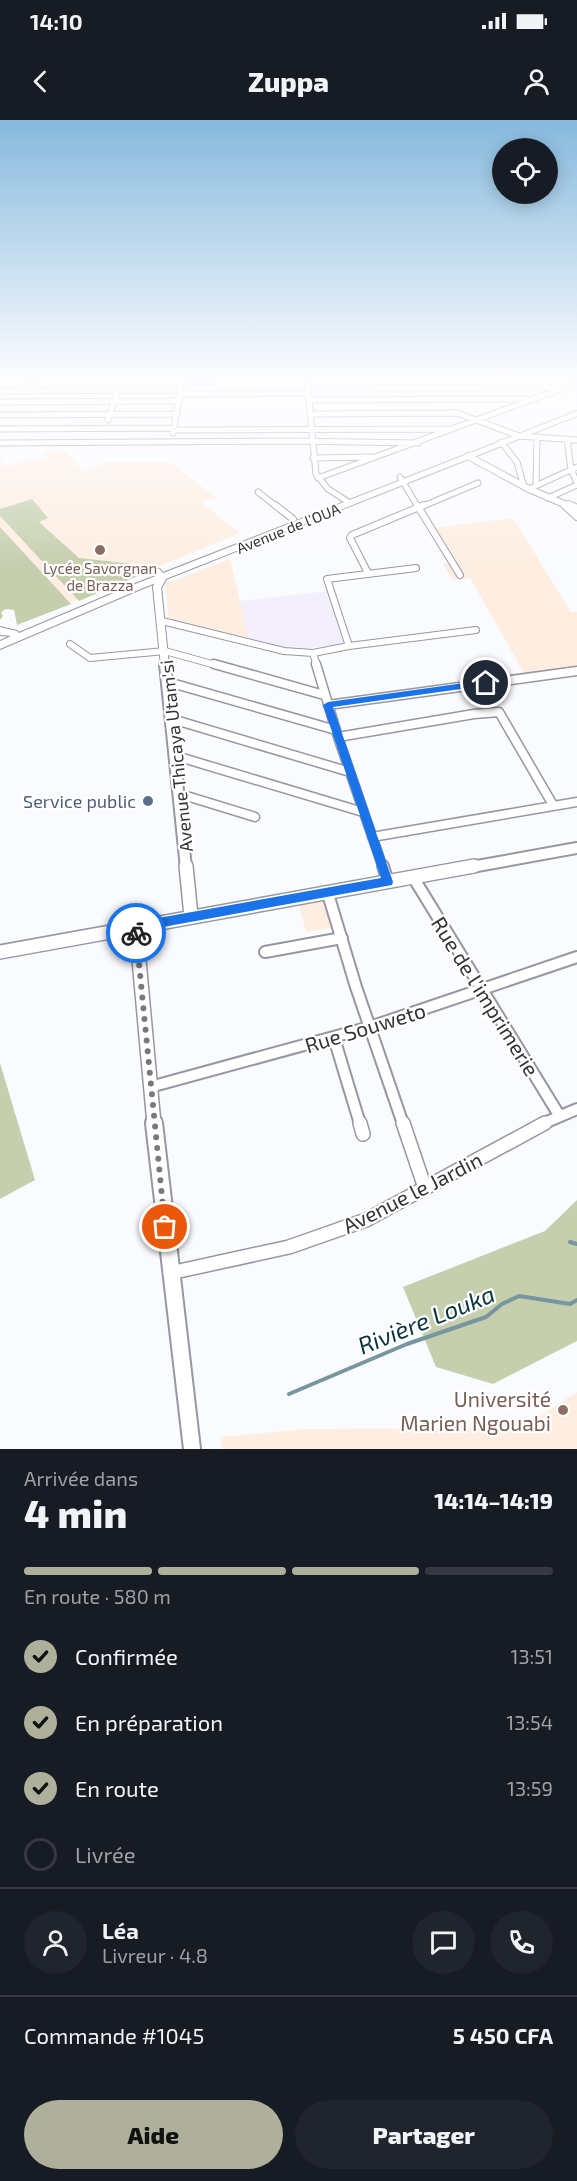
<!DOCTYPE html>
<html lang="fr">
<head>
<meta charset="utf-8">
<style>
	body { margin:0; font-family:"Exo 2",sans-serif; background:#20242c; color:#f1f3f6; height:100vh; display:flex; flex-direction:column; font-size:22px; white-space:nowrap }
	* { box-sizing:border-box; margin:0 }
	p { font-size:20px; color:#9ea1a6 }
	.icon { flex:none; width:33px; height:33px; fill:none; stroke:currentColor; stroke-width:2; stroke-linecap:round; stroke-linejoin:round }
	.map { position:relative; height:1329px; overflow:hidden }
	.side { display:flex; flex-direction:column; background:#171b24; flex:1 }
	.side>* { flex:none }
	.tools { position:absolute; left:492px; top:18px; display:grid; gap:12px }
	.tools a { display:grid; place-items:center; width:66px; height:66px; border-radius:50%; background:#171b24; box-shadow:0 3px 15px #0003; font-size:30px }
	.pin { position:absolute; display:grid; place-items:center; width:51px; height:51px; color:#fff; margin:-26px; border:3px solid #fff; border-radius:50%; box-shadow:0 2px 6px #0007 }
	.courier { position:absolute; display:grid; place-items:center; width:60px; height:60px; margin:-30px; border:4px solid #1a73e8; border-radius:50%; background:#fff; color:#222; box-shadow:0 2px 8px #0007 }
	.head em { font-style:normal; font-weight:800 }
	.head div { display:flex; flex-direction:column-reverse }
	.head { display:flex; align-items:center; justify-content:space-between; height:102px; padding:0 24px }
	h1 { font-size:39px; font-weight:800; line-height:45px }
	.bar { display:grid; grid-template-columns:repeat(4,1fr); gap:9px 6px; align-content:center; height:72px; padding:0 24px }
	.bar i { height:8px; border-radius:4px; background:#363941 }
	.bar .active { background:#afb09b }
	.bar p { grid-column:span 4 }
	.line { display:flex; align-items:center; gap:15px; padding:0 24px; border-top:2px solid #363941 }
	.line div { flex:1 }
	.round { display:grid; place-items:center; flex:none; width:63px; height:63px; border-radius:32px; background:#20242c }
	ol { padding:0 24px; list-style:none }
	li { display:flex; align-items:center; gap:18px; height:66px }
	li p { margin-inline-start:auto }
	li .icon { padding:6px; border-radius:50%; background:#afb09b; color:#111; stroke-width:4 }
	li:last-child { color:#9ea1a6 }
	li i { width:33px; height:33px; border:3px solid #363941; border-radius:50% }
	.button { display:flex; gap:12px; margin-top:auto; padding:12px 24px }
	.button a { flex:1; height:69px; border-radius:36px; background:#afb09b; color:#111; font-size:24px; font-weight:800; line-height:69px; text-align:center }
	.button a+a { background:#20242c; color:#f1f3f6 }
	.status { display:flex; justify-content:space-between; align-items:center; height:42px; padding:0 30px; background:#171b24; direction:ltr }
	.status svg { height:16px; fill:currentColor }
	header { display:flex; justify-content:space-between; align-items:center; height:78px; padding:0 24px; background:#171b24; font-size:27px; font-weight:800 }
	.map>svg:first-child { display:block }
</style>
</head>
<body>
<div class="status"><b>14:10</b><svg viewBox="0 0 49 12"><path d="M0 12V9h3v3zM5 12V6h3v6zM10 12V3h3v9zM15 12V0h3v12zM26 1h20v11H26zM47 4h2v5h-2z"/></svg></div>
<header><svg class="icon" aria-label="back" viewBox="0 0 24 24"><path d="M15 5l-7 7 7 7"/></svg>Zuppa<svg class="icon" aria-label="person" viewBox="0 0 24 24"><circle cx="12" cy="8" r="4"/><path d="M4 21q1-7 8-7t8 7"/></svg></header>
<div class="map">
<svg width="577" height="1329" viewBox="0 0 577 1329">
	<rect width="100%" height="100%" fill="#fafbff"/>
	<path fill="#eef2ff" d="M 307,260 L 371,260 L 375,280 L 309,280 Z"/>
	<path fill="#f3effc" d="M 329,471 L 347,524 L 284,531 L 249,518 L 240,481 Z"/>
	<path fill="#feeee1" d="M 65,331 L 84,352 L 106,342 L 170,342 L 217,378 L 201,382 L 240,413 L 17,505 L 16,492 L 11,488 L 1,492 L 3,496 L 0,500 L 0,338 L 2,338 L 1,346 L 13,345 L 31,339 L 35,342 L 48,338 L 43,332 Z
		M 513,398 L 571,492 L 577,492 L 577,546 L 524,553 L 470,458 L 453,460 L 443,444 L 451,443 L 431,408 Z
		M 230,439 L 249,518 L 169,500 L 165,464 Z
		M 324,781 L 332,808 L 306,812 L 299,785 Z
		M 577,1272 L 577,1329 L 222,1329 L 220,1317 L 307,1309 L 521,1308 Z"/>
	<path fill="#c5cfae" d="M 32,379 L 48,398 L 39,402 L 79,438 L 159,447 L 79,481 L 0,396 L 0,389 Z
		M 0,407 L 71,484 L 17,505 L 14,490 L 5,489 L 1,493 L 3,496 L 0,500 Z
		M 0,943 L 35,1060 L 0,1079 Z
		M 577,1080 L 577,1221 L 493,1264 L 436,1247 L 403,1167 L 545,1111 Z"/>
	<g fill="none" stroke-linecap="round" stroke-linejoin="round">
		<path stroke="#7796a0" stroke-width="4" d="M 570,1122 L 577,1124
			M 289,1274 L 407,1224 L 486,1197 L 502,1184 L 519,1176 L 570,1184 L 577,1180"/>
	</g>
	<path fill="#c5cff2" d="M 188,260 L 217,260 L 217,266 L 187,267 Z"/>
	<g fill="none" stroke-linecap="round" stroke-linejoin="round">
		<defs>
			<path id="minor-far4" d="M 307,260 L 316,354 L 328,369 L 350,383
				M 372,268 L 558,267
				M 21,270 L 36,260
				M 0,271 L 181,270
				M 180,274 L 308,273
				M 309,280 L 526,279
				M 0,282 L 180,281
				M 311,294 L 457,293 L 519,316 L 577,320
				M 0,295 L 177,294
				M 108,300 L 121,260
				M 0,309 L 174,308
				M 174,310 L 451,309
				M 173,313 L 182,260
				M 567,319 L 571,349 L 577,363
				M 501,322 L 517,342 L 524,367
				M 0,323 L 290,321 L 418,323
				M 313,338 L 371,337
				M 400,357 L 418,387
				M 318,358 L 577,263
				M 536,365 L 537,318
				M 529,369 L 577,347
				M 258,372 L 277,387
				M 548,378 L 577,365
				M 563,384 L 566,387
				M 421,387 L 478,363"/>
			<path id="minor-far3" d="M 275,385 L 293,399
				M 417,385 L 460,455
				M 564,385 L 577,397
				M 368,453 L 350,418 L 352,415 L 424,385
				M 162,501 L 284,531 L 313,533 L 349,526 L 476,510
				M 70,524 L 90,538 L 165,531 L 219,546
				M 349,526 L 327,459 L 416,448
				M 313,533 L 317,546"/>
			<path id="minor-far2" d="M 214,544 L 324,575
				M 316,544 L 338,617 L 383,748
				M 168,562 L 336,610
				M 328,585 L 577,551
				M 172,599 L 350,652
				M 338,617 L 474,594 L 499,592 L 553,685
				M 176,636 L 363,692
				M 180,674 L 255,697
				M 372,717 L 577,682"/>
			<path id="minor-far1" d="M 383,746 L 388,762
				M 413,757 L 559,995
				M 328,774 L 356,867 L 403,1004
				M 265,832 L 342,818
				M 334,918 L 360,1004
				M 150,967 L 370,907 L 577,837
				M 542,1004 L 577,989"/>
			<path id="minor" d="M 360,1003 L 363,1014
				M 403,1003 L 425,1068
				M 170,1153 L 289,1127 L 366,1100 L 545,1003"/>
			<path id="tertiary-far4" d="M 468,336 L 529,369 L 571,387"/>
			<path id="tertiary-far3" d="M 568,385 L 577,389
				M 158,453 L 162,458 L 157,467 L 165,546"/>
			<path id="tertiary-far2" d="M 165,544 L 186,748
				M 466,748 L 577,728"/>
			<path id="tertiary-far1" d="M 186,746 L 191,796
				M 136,807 L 154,1004
				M 0,832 L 474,746"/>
			<path id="tertiary" d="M 154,1003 L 192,1329"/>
			<path id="primary" d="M 577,291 L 577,296 L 143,468 L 0,529 L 0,521 L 11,516 L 0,515 L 0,507 L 17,511 L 19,513 L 135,464 Z"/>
		</defs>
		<use href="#minor-far4" stroke="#9698a1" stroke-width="7"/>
		<use href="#minor-far3" stroke="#9698a1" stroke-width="8"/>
		<use href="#minor-far2" stroke="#9698a1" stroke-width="11"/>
		<use href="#minor-far1" stroke="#9698a1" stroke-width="14"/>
		<use href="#minor" stroke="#9698a1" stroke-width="16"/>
		<use href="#tertiary-far4" stroke="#9698a1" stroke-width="8"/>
		<use href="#tertiary-far3" stroke="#9698a1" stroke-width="10"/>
		<use href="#tertiary-far2" stroke="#9698a1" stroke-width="14"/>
		<use href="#tertiary-far1" stroke="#9698a1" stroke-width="16"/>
		<use href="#tertiary" stroke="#9698a1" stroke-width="20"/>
		<use href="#primary" stroke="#9698a1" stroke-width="2"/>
		<use href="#minor-far4" stroke="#fff" stroke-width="5"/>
		<use href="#minor-far3" stroke="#fff" stroke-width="6"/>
		<use href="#minor-far2" stroke="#fff" stroke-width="8"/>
		<use href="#minor-far1" stroke="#fff" stroke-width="10"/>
		<use href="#minor" stroke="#fff" stroke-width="13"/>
		<use href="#tertiary-far4" stroke="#fff" stroke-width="6"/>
		<use href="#tertiary-far3" stroke="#fff" stroke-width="8"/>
		<use href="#tertiary-far2" stroke="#fff" stroke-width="10"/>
		<use href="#tertiary-far1" stroke="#fff" stroke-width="13"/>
		<use href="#tertiary" stroke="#fff" stroke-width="16"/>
		<use href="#primary" fill="#fff" fill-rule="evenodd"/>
	</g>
	<linearGradient id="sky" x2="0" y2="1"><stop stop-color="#86b9dd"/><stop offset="0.58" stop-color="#fdfdff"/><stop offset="1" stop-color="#fdfdff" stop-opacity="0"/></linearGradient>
	<rect width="577" height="447" fill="url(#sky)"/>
	<path fill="#1a73e8" d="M 486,560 L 491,563 L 489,565 L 333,587 L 393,762 L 392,765 L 141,811 L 140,816 L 136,818 L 132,816 L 130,807 L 136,802 L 381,758 L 323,585 L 328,582 Z"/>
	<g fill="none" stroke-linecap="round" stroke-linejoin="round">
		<path stroke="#78797c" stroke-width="6" stroke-dasharray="0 10.8" d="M 136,813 L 165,1107"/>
	</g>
	<g fill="#8d6e63" stroke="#fff" stroke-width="2">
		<circle cx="100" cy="430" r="6"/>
		<circle cx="563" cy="1290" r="6"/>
	</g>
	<circle fill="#5c6f8a" stroke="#fff" stroke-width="2" cx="148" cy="681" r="6"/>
	<g text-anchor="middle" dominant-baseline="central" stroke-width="4.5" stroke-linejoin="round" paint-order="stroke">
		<g font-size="15" fill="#323336" stroke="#fff">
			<text transform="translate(288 408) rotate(-22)">Avenue de l'OUA</text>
		</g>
		<g font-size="15" fill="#785e54" stroke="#fff">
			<text x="100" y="448">Lycée Savorgnan<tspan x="100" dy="17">de Brazza</tspan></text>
		</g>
		<g font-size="18" fill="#323336" stroke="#fff">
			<text transform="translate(176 636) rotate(-96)">Avenue Thicaya Utam'si</text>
		</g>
		<g font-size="18" fill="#4e5e75" stroke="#fff" text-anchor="end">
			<text x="136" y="681">Service public</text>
		</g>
		<g font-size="21" fill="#323336" stroke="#fff">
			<text transform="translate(486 876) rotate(58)">Rue de l'imprimerie</text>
			<text transform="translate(365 907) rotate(-17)">Rue Souweto</text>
			<text transform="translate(412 1072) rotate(-27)">Avenue le Jardin</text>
		</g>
		<g font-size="21" fill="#785e54" stroke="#fff" text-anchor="end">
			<text x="551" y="1278">Université<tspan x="551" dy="24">Marien Ngouabi</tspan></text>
		</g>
		<g font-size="24" font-style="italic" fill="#08343d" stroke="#fff">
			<text transform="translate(426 1199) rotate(-22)">Rivière Louka</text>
		</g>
	</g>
</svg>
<div class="tools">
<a><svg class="icon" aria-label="locate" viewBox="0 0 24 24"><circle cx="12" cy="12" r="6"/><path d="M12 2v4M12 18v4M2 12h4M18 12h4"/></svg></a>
</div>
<div class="pin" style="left:165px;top:1107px;background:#ea580c"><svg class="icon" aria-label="bag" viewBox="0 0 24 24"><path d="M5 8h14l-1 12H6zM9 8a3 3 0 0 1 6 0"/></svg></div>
<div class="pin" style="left:486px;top:563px;background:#1f2937"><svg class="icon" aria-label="home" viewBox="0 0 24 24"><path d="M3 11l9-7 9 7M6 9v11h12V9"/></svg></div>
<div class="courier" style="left:136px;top:813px"><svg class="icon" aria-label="bike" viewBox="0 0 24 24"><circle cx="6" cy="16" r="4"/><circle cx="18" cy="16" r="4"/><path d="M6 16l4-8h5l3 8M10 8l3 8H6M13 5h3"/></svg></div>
</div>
<section class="side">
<div class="head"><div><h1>4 min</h1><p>Arrivée dans</p></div><em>14:14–14:19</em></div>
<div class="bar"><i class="active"></i><i class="active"></i><i class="active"></i><i></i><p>En route · 580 m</p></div>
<ol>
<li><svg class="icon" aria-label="check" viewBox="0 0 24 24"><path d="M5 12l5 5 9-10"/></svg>Confirmée<p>13:51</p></li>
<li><svg class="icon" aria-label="check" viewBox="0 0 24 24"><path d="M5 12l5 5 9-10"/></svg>En préparation<p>13:54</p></li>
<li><svg class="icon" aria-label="check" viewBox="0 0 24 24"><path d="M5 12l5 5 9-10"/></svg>En route<p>13:59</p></li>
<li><i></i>Livrée</li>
</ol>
<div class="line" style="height:108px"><a class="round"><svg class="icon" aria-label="person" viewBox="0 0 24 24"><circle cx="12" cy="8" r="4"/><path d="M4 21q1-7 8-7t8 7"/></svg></a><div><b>Léa</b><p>Livreur · 4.8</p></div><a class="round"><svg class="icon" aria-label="chat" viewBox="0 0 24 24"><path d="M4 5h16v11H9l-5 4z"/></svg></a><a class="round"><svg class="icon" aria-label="phone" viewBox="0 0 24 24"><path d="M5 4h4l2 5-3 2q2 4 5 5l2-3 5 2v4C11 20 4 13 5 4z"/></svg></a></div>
<div class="line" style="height:78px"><div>Commande #1045</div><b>5 450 CFA</b></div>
<div class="button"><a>Aide</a><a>Partager</a></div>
</section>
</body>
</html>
